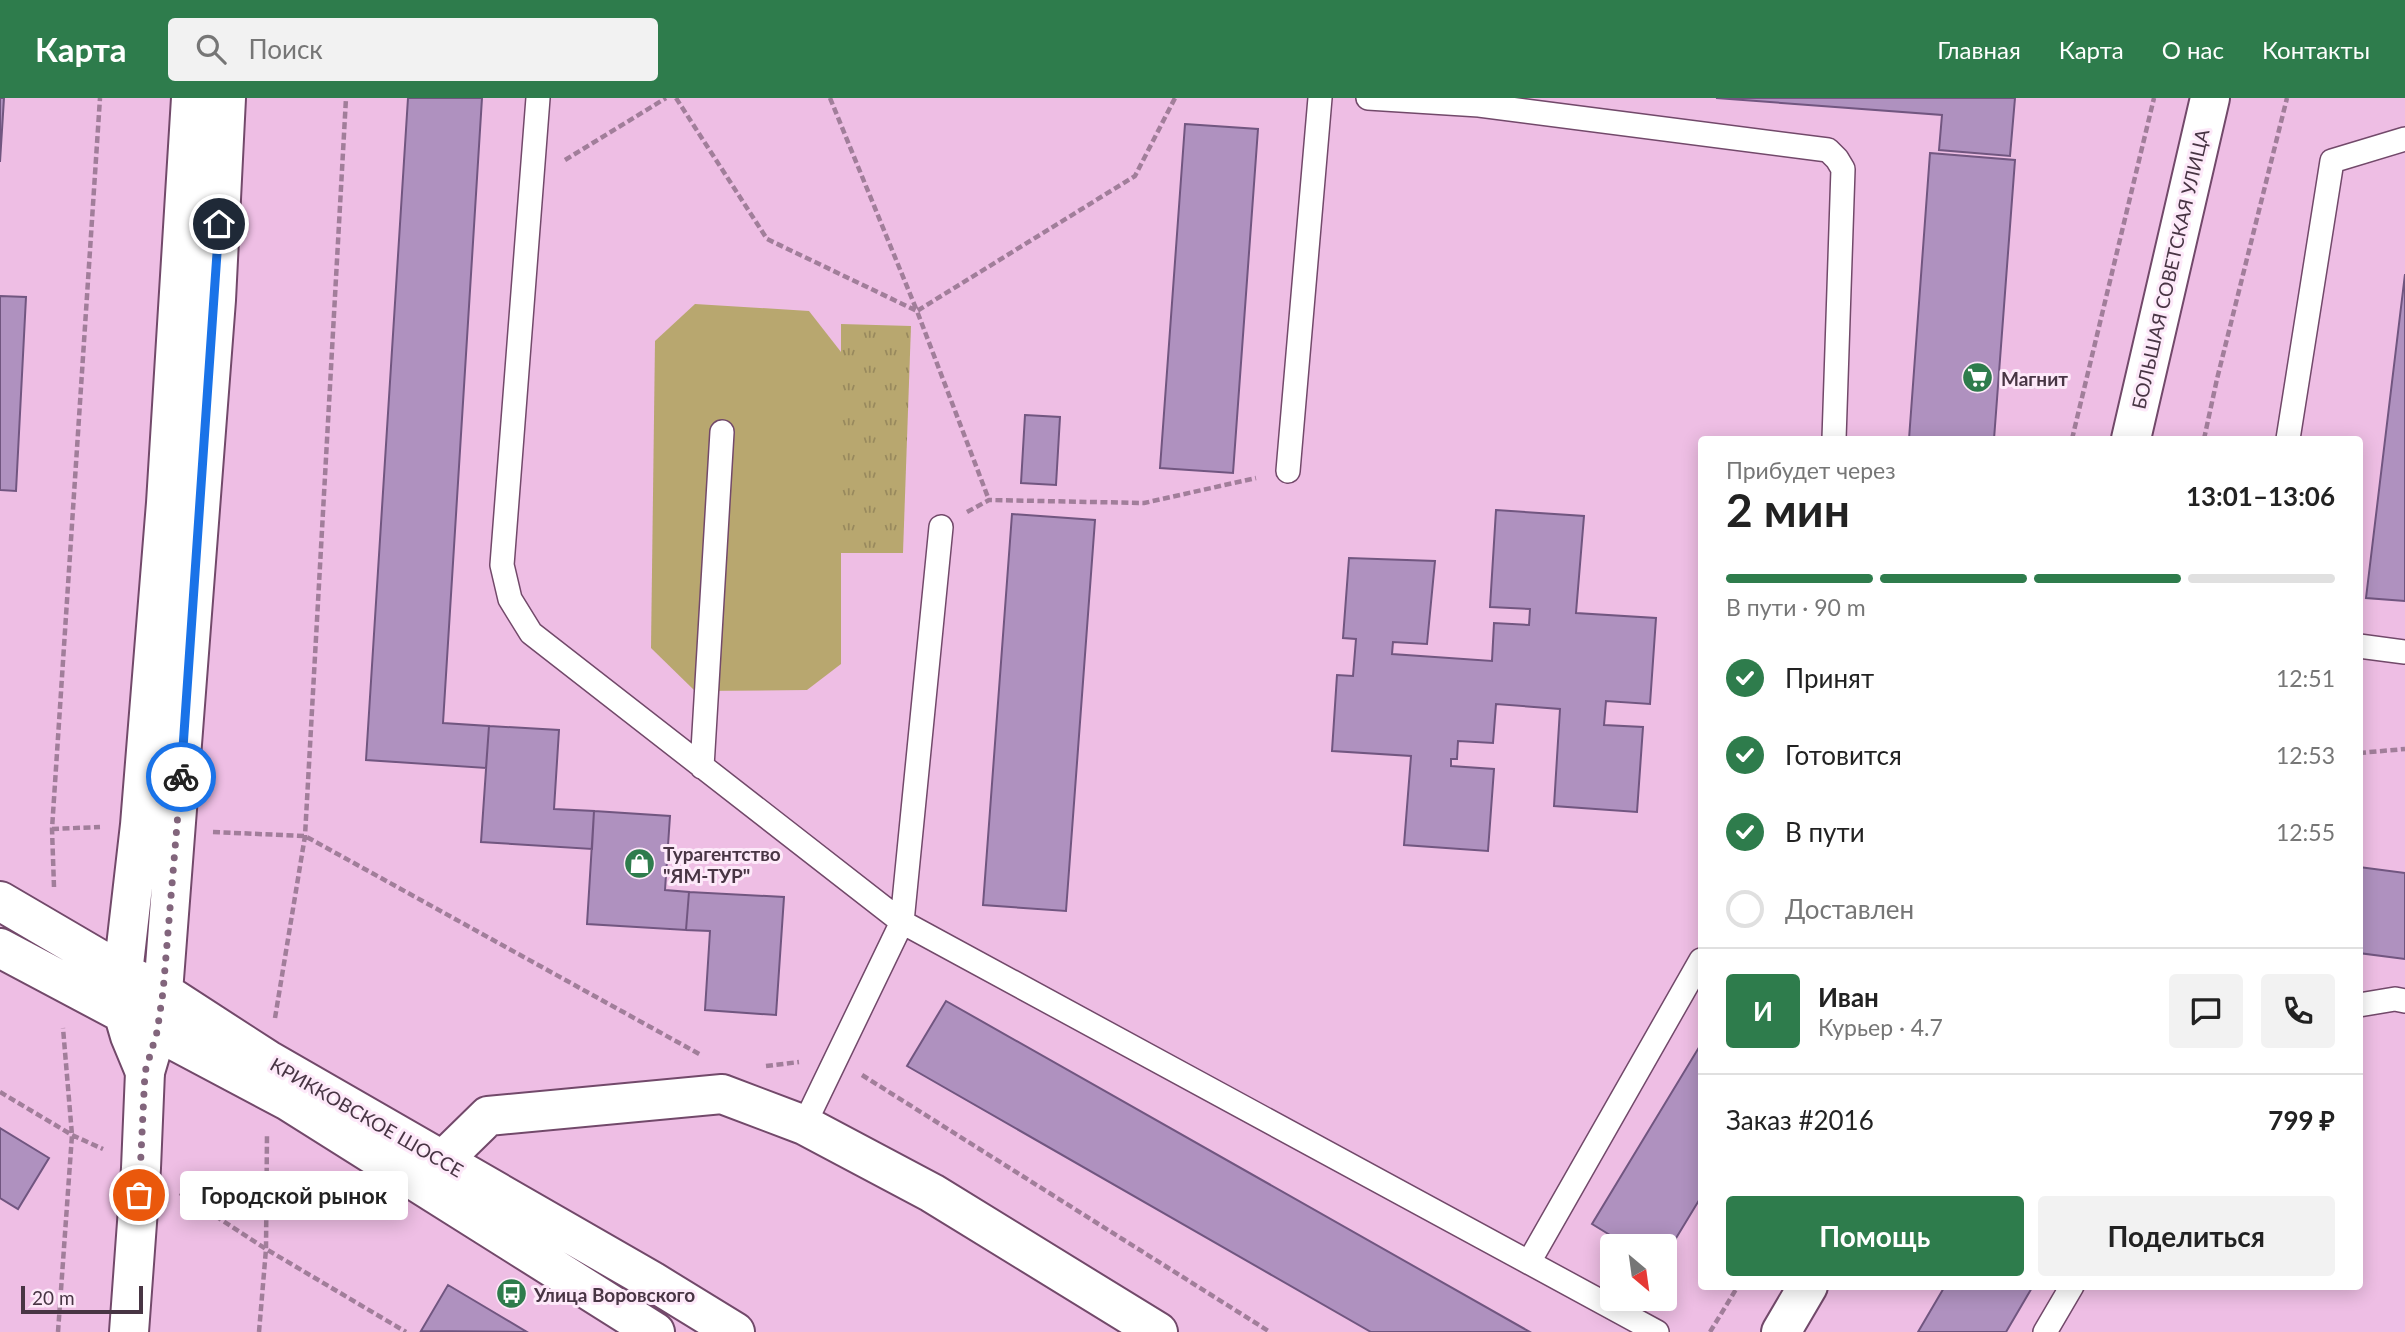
<!DOCTYPE html>
<html lang="ru">
<head>
<meta charset="utf-8">
<style>
	body { margin:0; font-family:Lato,sans-serif; background:#f2f2f2; color:#222; height:100vh; display:flex; flex-direction:column; font-size:26px; white-space:nowrap }
	* { box-sizing:border-box; margin:0 }
	p { font-size:23px; color:#767676 }
	.icon { flex:none; width:38px; height:38px; fill:none; stroke:currentColor; stroke-width:2; stroke-linecap:round; stroke-linejoin:round }
	.map { position:relative; flex:1; overflow:hidden }
	.side { position:absolute; left:1698px; top:338px; width:665px; height:854px; display:flex; flex-direction:column; background:#fff; border-radius:7px; box-shadow:0 4px 18px #0003 }
	.side>* { flex:none }
	.needle { width:46px; rotate:151deg }
	.tools { position:absolute; left:1600px; top:1136px; display:grid; gap:14px }
	.tools a { display:grid; place-items:center; width:77px; height:77px; border-radius:7px; background:#fff; box-shadow:0 4px 18px #0003; font-size:35px }
	.scale { position:absolute; left:21px; bottom:18px; width:122px; box-sizing:border-box; padding-left:7px; border:4px solid #483544; border-top:0; font-size:19px; line-height:24px; white-space:nowrap; color:#483544; -webkit-text-stroke:5px #fde9f9; paint-order:stroke }
	.pin { position:absolute; display:grid; place-items:center; width:60px; height:60px; color:#fff; margin:-30px; border:4px solid #fff; border-radius:50%; box-shadow:0 2px 7px #0007 }
	.courier { position:absolute; display:grid; place-items:center; width:70px; height:70px; margin:-35px; border:5px solid #1a73e8; border-radius:50%; background:#fff; color:#222; box-shadow:0 2px 9px #0007 }
	.bubble { position:absolute; height:49px; border-radius:7px; background:#fff; box-shadow:0 4px 18px #0003; font-size:23px; font-weight:700; line-height:49px; text-align:center }
	.overview em { font-style:normal; font-weight:700 }
	.overview div { display:flex; flex-direction:column-reverse }
	.overview { display:flex; align-items:center; justify-content:space-between; height:119px; padding:0 28px }
	h1 { font-size:46px; font-weight:700; line-height:52px }
	.bar { display:grid; grid-template-columns:repeat(4,1fr); gap:10px 7px; align-content:center; height:84px; padding:0 28px }
	.bar i { height:9px; border-radius:5px; background:#e0e0e0 }
	.bar .active { background:#2e7c4c }
	.bar p { grid-column:span 4 }
	.line { display:flex; align-items:center; gap:18px; padding:0 28px; border-top:2px solid #e0e0e0 }
	.line div { flex:1 }
	.round { display:grid; place-items:center; flex:none; width:74px; height:74px; border-radius:7px; background:#f2f2f2 }
	ol { padding:0 28px; list-style:none }
	li { display:flex; align-items:center; gap:21px; height:77px }
	li p { margin-inline-start:auto }
	li .icon { padding:7px; border-radius:50%; background:#2e7c4c; color:#fff; stroke-width:4 }
	li:last-child { color:#767676 }
	li i { width:38px; height:38px; border:4px solid #e0e0e0; border-radius:50% }
	.button { display:flex; gap:14px; margin-top:auto; padding:14px 28px }
	.button a { flex:1; height:80px; border-radius:7px; background:#2e7c4c; color:#fff; font-size:28px; font-weight:700; line-height:80px; text-align:center }
	.button a+a { background:#f2f2f2; color:#222 }
	header { display:flex; align-items:center; gap:42px; box-sizing:border-box; height:98px; padding:0 35px; background:#2e7c4c; color:#fff }
	header strong { font-size:33px }
	nav { display:flex; gap:38px; margin-inline-start:auto; font-size:24px }
	.search { width:490px; height:63px; background:#f2f2f2; display:flex; align-items:center; gap:18px; box-sizing:border-box; padding:0 24px; border-radius:7px; color:#767676; font-size:26px }
	.map>svg:first-child { display:block }
</style>
</head>
<body>
<header>
<strong>Карта</strong>
<div class="search"><svg class="icon" aria-label="search" viewBox="0 0 24 24"><circle cx="10" cy="10" r="6"/><path d="M15 15l6 6"/></svg>Поиск</div>
<nav><a>Главная</a><a>Карта</a><a>О нас</a><a>Контакты</a></nav>
</header>
<div class="map">
<svg width="2405" height="1234" viewBox="0 0 2405 1234">
	<defs>
		<pattern id="park-tufts" width="24" height="20" patternUnits="userSpaceOnUse" patternTransform="scale(1.75)"><rect width="24" height="20" fill="#b8a76f"/><path d="M3 7l-1-3M5 7V3M7 7l1-3M15 17l-1-3M17 17v-4M19 17l1-3" fill="none" stroke="#98895d"/></pattern>
	</defs>
	<rect width="100%" height="100%" fill="#eebee4"/>
	<path fill="#b8a76f" d="M 695,206 L 809,213 L 841,254 L 841,566 L 807,592 L 695,593 L 651,550 L 655,243 Z"/>
	<path fill="url(#park-tufts)" d="M 841,226 L 911,228 L 903,455 L 841,455 Z"/>
	<path fill="#af91bf" stroke="#715680" stroke-width="2" d="M 0,0 L 4,0 L 0,64 Z
		M 408,0 L 482,0 L 443,625 L 489,628 L 486,670 L 366,662 Z
		M 1716,0 L 2015,0 L 2010,58 L 1939,52 L 1942,17 Z
		M 1185,26 L 1258,31 L 1233,375 L 1160,370 Z
		M 1930,55 L 2015,62 L 1994,341 L 1909,341 Z
		M 2405,176 L 2405,503 L 2366,500 Z
		M 0,198 L 26,199 L 16,393 L 0,392 Z
		M 1025,317 L 1060,319 L 1056,387 L 1021,385 Z
		M 1496,412 L 1584,418 L 1576,515 L 1656,520 L 1650,606 L 1606,603 L 1604,627 L 1643,629 L 1637,714 L 1554,708 L 1560,611 L 1496,606 L 1493,645 L 1458,643 L 1457,661 L 1451,661 L 1451,668 L 1494,671 L 1488,753 L 1404,747 L 1411,658 L 1332,653 L 1337,577 L 1353,578 L 1356,541 L 1343,540 L 1349,460 L 1435,463 L 1427,546 L 1393,544 L 1392,556 L 1492,563 L 1494,525 L 1529,527 L 1530,511 L 1490,509 Z
		M 1012,416 L 1095,422 L 1066,813 L 983,807 Z
		M 489,628 L 559,632 L 554,711 L 594,713 L 592,751 L 481,744 Z
		M 594,713 L 670,718 L 665,792 L 689,794 L 686,832 L 587,826 Z
		M 2359,769 L 2405,775 L 2405,861 L 2359,855 Z
		M 689,794 L 784,799 L 776,917 L 705,912 L 710,833 L 686,832 Z
		M 946,903 L 1530,1234 L 1371,1234 L 907,968 Z
		M 1701,946 L 1701,1099 L 1664,1160 L 1664,1148 L 1628,1148 L 1592,1126 Z
		M 0,1030 L 49,1060 L 18,1111 L 0,1100 Z
		M 448,1187 L 527,1234 L 421,1233 Z
		M 1945,1188 L 2033,1188 L 2006,1234 L 1918,1234 Z"/>
	<g fill="none" stroke-linecap="round" stroke-linejoin="round">
		<defs>
			<path id="lane" d="M 538,0 L 502,467 L 510,501 L 531,535 L 902,824 L 804,1027
				M 1368,0 L 1479,7 L 1828,52 L 1837,61 L 1843,71 L 1834,341
				M 2288,341 L 2332,63 L 2405,41
				M 1288,373 L 1320,0
				M 941,429 L 902,824 L 1657,1234
				M 2359,548 L 2405,554
				M 702,669 L 722,334
				M 2359,907 L 2395,901 L 2405,903
				M 1529,1164 L 1701,862
				M 2045,1234 L 2072,1188"/>
			<path id="street" d="M 2131,341 L 2210,0
				M 442,1063 L 488,1018 L 722,996 L 804,1027 L 932,1095 L 1158,1234
				M 129,1234 L 141,1070 L 145,974 L 155,940
				M 1781,1234 L 1808,1188"/>
			<path id="secondary" d="M 0,803 L 123,875 L 163,894 L 268,962 L 652,1183 L 735,1234
				M 0,850 L 288,1003 L 655,1234
				M 163,894 L 216,202 L 226,0
				M 145,974 L 130,938 L 123,914 L 123,875 L 140,727 L 166,405 L 191,0"/>
		</defs>
		<use href="#lane" stroke="#72496a" stroke-width="26"/>
		<use href="#street" stroke="#72496a" stroke-width="42"/>
		<use href="#secondary" stroke="#72496a" stroke-width="42"/>
		<path stroke="#a17e9a" stroke-width="4.5" stroke-dasharray="7 3.5" stroke-linecap="butt" d="M 676,0 L 767,141 L 917,213 L 989,402
			M 830,0 L 917,213 L 1135,78 L 1175,0
			M 565,62 L 666,0
			M 2072,341 L 2154,0
			M 2204,341 L 2217,281 L 2287,0
			M 967,414 L 989,402 L 1144,405 L 1256,380
			M 2359,655 L 2405,651
			M 52,731 L 100,729
			M 213,734 L 305,738 L 701,957
			M 54,789 L 52,731 L 100,0
			M 275,920 L 305,738 L 346,0
			M 766,968 L 799,964
			M 862,977 L 1270,1234
			M 0,994 L 72,1037 L 103,1051
			M 180,1095 L 266,1151 L 406,1234
			M 58,1234 L 72,1037 L 63,930
			M 259,1234 L 266,1151 L 267,1036
			M 1710,1234 L 1738,1188"/>
		<use href="#lane" stroke="#fff" stroke-width="23"/>
		<use href="#street" stroke="#fff" stroke-width="38"/>
		<use href="#secondary" stroke="#fff" stroke-width="38"/>
	</g>
	<g fill="none" stroke-linecap="round" stroke-linejoin="round">
		<path stroke="#82657c" stroke-width="7" stroke-dasharray="0 12.6" d="M 139,1097 L 145,974 L 157,934 L 163,894 L 181,679"/>
		<path stroke="#1a73e8" stroke-width="9" d="M 181,679 L 219,126"/>
	</g>
	<defs>
		<symbol id="supermarket-disc" viewBox="-11 -11 22 22"><circle r="9.5" fill="#2e7c4c" stroke="#fde9f9"/><path d="M-6-5.5h2.5l.6 2H6L4.5 2H-2.5L-4.4-4H-6ZM-1.5 3.2a1.3 1.3 0 1 0 .1 0ZM3 3.2a1.3 1.3 0 1 0 .1 0Z" fill="#fff"/></symbol>
		<symbol id="shop-disc" viewBox="-11 -11 22 22"><circle r="9.5" fill="#2e7c4c" stroke="#fde9f9"/><path d="M-5-2.5h2.3a2.7 3.5 0 0 1 5.4 0H5L5.5 6h-11ZM-1.5-2.5h3a1.5 2.3 0 0 0-3 0Z" fill="#fff"/></symbol>
		<symbol id="bus-disc" viewBox="-11 -11 22 22"><circle r="9.5" fill="#2e7c4c" stroke="#fde9f9"/><path d="M-5-6H5V4H4V6H2V4H-2V6H-4V4H-5ZM-3.5-4V0h7V-4ZM-3.5 1.2v1.5H-2V1.2ZM2 1.2v1.5H3.5V1.2Z" fill="#fff"/></symbol>
	</defs>
	<g fill-rule="evenodd">
		<use href="#supermarket-disc" x="1960" y="262" width="35" height="35"/>
		<use href="#shop-disc" x="622" y="748" width="35" height="35"/>
		<use href="#bus-disc" x="494" y="1178" width="35" height="35"/>
	</g>
	<g text-anchor="middle" dominant-baseline="central" stroke-width="6" stroke-linejoin="round" paint-order="stroke">
		<g font-size="19" fill="#483544" stroke="#fde9f9">
			<text transform="translate(2170 171) rotate(-77)">БОЛЬШАЯ СОВЕТСКАЯ УЛИЦА</text>
			<text transform="translate(367 1019) rotate(30)">КРИККОВСКОЕ ШОССЕ</text>
		</g>
		<g font-size="19" font-weight="bold" fill="#483544" stroke="#fde9f9" text-anchor="start">
			<text x="2001" y="280">Магнит</text>
			<text x="663" y="755">Турагентство<tspan x="663" dy="22">"ЯМ-ТУР"</tspan></text>
			<text x="534" y="1196">Улица Воровского</text>
		</g>
	</g>
</svg>
<div class="tools">
<a><svg class="needle" viewBox="-14 -14 28 28"><path d="M0-13l5 13h-10z" fill="#e53935"/><path d="M0 13l5-13h-10z" fill="#767676"/></svg></a>
</div>
<div class="scale">20 m</div>
<div class="pin" style="left:139px;top:1097px;background:#ea580c"><svg class="icon" aria-label="bag" viewBox="0 0 24 24"><path d="M5 8h14l-1 12H6zM9 8a3 3 0 0 1 6 0"/></svg></div>
<div class="pin" style="left:219px;top:126px;background:#1f2937"><svg class="icon" aria-label="home" viewBox="0 0 24 24"><path d="M3 11l9-7 9 7M6 9v11h12V9"/></svg></div>
<div class="courier" style="left:181px;top:679px"><svg class="icon" aria-label="bike" viewBox="0 0 24 24"><circle cx="6" cy="16" r="4"/><circle cx="18" cy="16" r="4"/><path d="M6 16l4-8h5l3 8M10 8l3 8H6M13 5h3"/></svg></div>
<div class="bubble" style="left:180px;top:1073px;width:228px">Городской рынок</div>
<section class="side">
<div class="overview"><div><h1>2 мин</h1><p>Прибудет через</p></div><em>13:01–13:06</em></div>
<div class="bar"><i class="active"></i><i class="active"></i><i class="active"></i><i></i><p>В пути · 90 m</p></div>
<ol>
<li><svg class="icon" aria-label="check" viewBox="0 0 24 24"><path d="M5 12l5 5 9-10"/></svg>Принят<p>12:51</p></li>
<li><svg class="icon" aria-label="check" viewBox="0 0 24 24"><path d="M5 12l5 5 9-10"/></svg>Готовится<p>12:53</p></li>
<li><svg class="icon" aria-label="check" viewBox="0 0 24 24"><path d="M5 12l5 5 9-10"/></svg>В пути<p>12:55</p></li>
<li><i></i>Доставлен</li>
</ol>
<div class="line" style="height:126px"><b class="round" style="background:#2e7c4c;color:#fff">И</b><div><b>Иван</b><p>Курьер · 4.7</p></div><a class="round"><svg class="icon" aria-label="chat" viewBox="0 0 24 24"><path d="M4 5h16v11H9l-5 4z"/></svg></a><a class="round"><svg class="icon" aria-label="phone" viewBox="0 0 24 24"><path d="M5 4h4l2 5-3 2q2 4 5 5l2-3 5 2v4C11 20 4 13 5 4z"/></svg></a></div>
<div class="line" style="height:91px"><div>Заказ #2016</div><b>799 ₽</b></div>
<div class="button"><a>Помощь</a><a>Поделиться</a></div>
</section>
</div>
</body>
</html>
